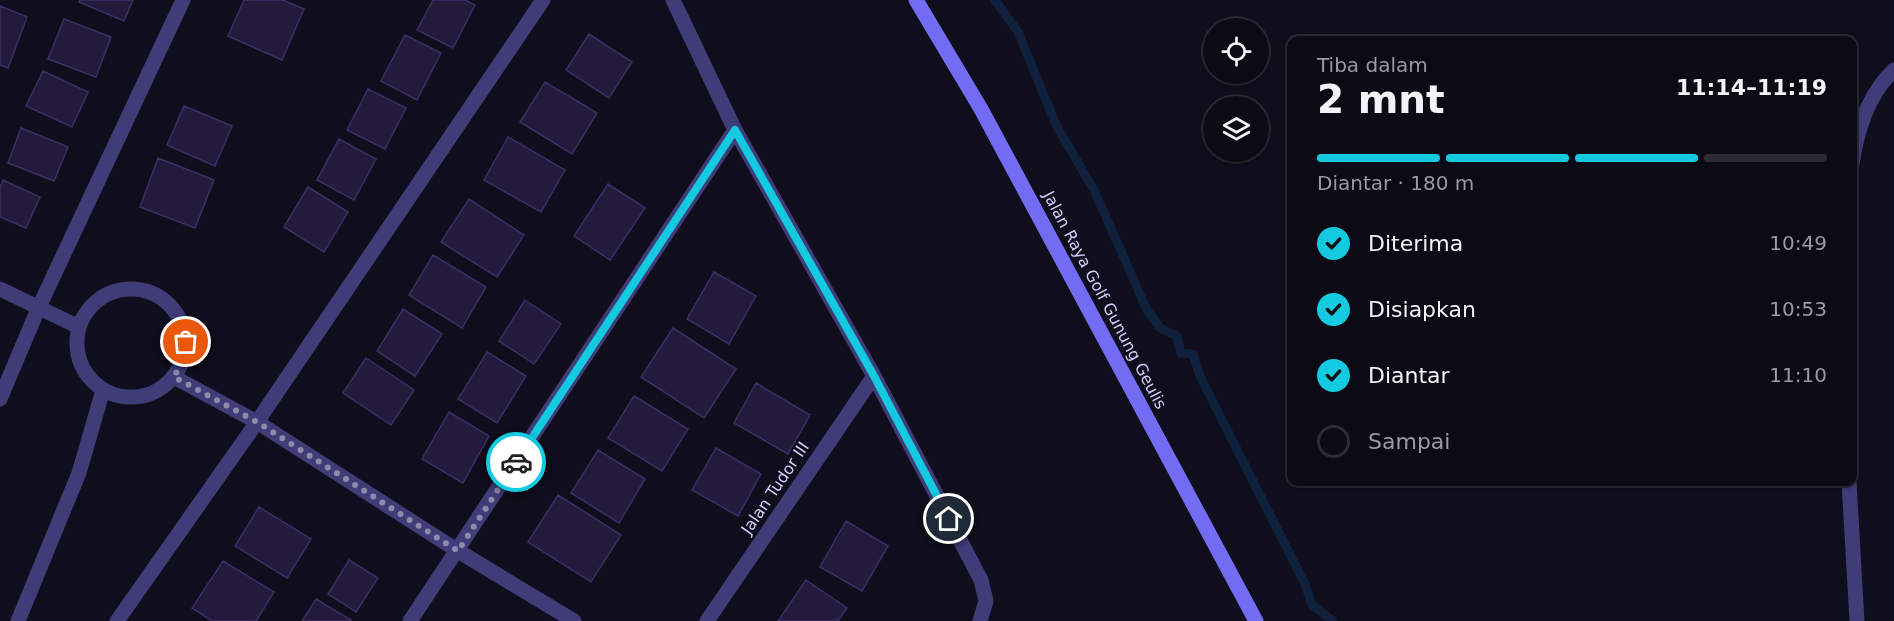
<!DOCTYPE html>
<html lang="id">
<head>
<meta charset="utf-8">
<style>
	body { margin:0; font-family:"DejaVu Sans",sans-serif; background:#1a1822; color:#f1f3f6; height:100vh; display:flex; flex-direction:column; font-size:22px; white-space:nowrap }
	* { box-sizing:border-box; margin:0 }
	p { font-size:20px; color:#9a9aa0 }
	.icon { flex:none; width:33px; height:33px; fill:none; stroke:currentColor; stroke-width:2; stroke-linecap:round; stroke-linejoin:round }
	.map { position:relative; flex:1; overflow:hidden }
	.panel { position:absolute; left:1287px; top:36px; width:570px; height:450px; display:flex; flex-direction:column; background:#0c0a15; border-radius:12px; box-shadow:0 2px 4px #0004,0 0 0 2px #2c2b34 }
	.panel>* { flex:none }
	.fabs { position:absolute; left:1203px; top:18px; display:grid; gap:12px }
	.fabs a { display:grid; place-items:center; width:66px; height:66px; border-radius:50%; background:#0c0a15; box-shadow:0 2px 4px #0004,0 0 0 2px #2c2b34; font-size:30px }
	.pin { position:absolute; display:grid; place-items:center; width:51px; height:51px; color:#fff; margin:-26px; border:3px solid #fff; border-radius:50%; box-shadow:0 2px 6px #0007 }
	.courier { position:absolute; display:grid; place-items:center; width:60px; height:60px; margin:-30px; border:4px solid #13cae0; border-radius:50%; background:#fff; color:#222; box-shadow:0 2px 8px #0007 }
	.summary em { font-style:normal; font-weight:800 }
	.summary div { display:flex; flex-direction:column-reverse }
	.summary { display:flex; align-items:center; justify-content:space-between; height:102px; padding:0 30px }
	h1 { font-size:39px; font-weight:800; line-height:45px }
	.bar { display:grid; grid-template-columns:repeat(4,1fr); gap:9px 6px; align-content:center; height:72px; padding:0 30px }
	.bar i { height:8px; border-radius:4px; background:#2c2b34 }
	.bar .current { background:#13cae0 }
	.bar p { grid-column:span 4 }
	ol { padding:0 30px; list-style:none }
	li { display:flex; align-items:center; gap:18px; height:66px }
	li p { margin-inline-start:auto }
	li .icon { padding:6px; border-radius:50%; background:#13cae0; color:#111; stroke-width:4 }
	li:last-child { color:#9a9aa0 }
	li i { width:33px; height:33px; border:3px solid #2c2b34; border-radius:50% }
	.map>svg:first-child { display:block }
</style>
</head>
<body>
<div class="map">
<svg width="1894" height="621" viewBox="0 0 1894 621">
	<rect width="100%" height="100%" fill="#100d1c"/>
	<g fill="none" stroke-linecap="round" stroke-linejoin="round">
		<path stroke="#10213e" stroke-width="9" d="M 995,0 L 1018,32 L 1057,127 L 1094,190 L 1147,310 L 1160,328 L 1177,336 L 1181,353 L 1193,354 L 1200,376 L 1305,584 L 1312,605 L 1333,621"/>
	</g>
	<path fill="#221b3c" stroke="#3a2f66" stroke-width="1.5" d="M 80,0 L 133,0 L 124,21 L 79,2 Z
		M 244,0 L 283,0 L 304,9 L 282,60 L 228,36 Z
		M 433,0 L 465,0 L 475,5 L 453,48 L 417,30 Z
		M 0,6 L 27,17 L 8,68 L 0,65 Z
		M 64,19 L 111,37 L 96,77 L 48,59 Z
		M 589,34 L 632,62 L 609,98 L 566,70 Z
		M 405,35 L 441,53 L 417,100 L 381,81 Z
		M 43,71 L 88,92 L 72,127 L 26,106 Z
		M 545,82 L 597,113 L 572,154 L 520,122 Z
		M 368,89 L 406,108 L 385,149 L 347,130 Z
		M 184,106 L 232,126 L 215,166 L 167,145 Z
		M 21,128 L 68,147 L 54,181 L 8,163 Z
		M 508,137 L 565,170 L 541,212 L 484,180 Z
		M 339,139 L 376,159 L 354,200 L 317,180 Z
		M 158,158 L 214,180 L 195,228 L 140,207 Z
		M 3,180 L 40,197 L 26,228 L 0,217 L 0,187 Z
		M 608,184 L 645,208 L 610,260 L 574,236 Z
		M 308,187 L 348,212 L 324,252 L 284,227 Z
		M 469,199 L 524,235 L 497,277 L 441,242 Z
		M 433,255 L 486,287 L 462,328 L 409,295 Z
		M 714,272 L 756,296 L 729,344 L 687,319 Z
		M 525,300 L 561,324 L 534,364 L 499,341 Z
		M 403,309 L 442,334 L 415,376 L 377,351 Z
		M 673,328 L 736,369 L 704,418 L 641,377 Z
		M 487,352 L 526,376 L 497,423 L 458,399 Z
		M 366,358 L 414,390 L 391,425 L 343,393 Z
		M 756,383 L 810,415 L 788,454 L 734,423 Z
		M 634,396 L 688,429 L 662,471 L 608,438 Z
		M 449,412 L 489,436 L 463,483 L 422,459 Z
		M 716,448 L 761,474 L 738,516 L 692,490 Z
		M 598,450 L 645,479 L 619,523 L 571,493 Z
		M 558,495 L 621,535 L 591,582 L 528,542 Z
		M 259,507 L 311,539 L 287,578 L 235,546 Z
		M 846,521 L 888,546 L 862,591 L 820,567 Z
		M 349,560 L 378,578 L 356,612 L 328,594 Z
		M 223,561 L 274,592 L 256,621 L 212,621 L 192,608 Z
		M 806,580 L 847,608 L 838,621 L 778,621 Z
		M 316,599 L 351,620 L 351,621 L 302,621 Z"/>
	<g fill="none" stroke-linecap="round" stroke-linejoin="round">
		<path stroke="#3f3c77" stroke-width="15" d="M 673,0 L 735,130 L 874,376 L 981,580 L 986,601 L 980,621
			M 1852,164 C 1857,131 1869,93 1894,70
			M77 343a54 54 0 1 1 108 0a54 54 0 1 1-108 0Z
			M 0,289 L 79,327
			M 174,377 L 257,422 L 458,551 L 574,621
			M 0,399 L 38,309 L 183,0
			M 1849,482 L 1857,621
			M 18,621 L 79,473 L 103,390
			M 117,621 L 257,422 L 543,0
			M 410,621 L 735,130
			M 707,621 L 874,376"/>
		<path stroke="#716cf2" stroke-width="15" d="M 916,0 L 981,109 L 1256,621"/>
	</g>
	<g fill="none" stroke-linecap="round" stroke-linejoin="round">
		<path stroke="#8e8aad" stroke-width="6" stroke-dasharray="0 10.8" d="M 186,342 L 183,360 L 174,377 L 257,422 L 458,551 L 516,462"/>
		<path stroke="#13cae0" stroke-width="8" d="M 516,462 L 735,130 L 874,376 L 949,519"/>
	</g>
	<g text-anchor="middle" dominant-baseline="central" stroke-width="4.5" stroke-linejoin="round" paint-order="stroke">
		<g font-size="16" fill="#d2cdfb" stroke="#100d1c">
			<text transform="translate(1105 300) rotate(62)">Jalan Raya Golf Gunung Geulis</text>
			<text transform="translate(775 488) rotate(-56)">Jalan Tudor III</text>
		</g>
	</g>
</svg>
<div class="fabs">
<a><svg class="icon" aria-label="locate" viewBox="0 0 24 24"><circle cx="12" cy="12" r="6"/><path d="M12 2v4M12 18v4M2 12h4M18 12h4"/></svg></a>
<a><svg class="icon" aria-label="layers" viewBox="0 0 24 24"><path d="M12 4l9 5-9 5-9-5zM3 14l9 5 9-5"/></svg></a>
</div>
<div class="pin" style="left:186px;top:342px;background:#ea580c"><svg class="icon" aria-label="bag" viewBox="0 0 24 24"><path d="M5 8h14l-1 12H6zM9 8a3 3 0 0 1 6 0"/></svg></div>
<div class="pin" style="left:949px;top:519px;background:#1f2937"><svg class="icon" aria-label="home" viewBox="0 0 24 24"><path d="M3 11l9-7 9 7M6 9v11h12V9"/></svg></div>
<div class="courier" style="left:516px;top:462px"><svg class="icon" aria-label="car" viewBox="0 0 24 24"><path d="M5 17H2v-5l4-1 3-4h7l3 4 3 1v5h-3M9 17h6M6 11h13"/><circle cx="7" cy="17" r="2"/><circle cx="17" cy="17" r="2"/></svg></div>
<section class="panel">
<div class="summary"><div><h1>2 mnt</h1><p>Tiba dalam</p></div><em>11:14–11:19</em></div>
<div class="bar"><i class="current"></i><i class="current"></i><i class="current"></i><i></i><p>Diantar · 180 m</p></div>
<ol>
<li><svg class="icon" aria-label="check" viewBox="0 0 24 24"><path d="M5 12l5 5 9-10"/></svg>Diterima<p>10:49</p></li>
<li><svg class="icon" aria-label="check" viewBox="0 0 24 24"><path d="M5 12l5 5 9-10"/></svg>Disiapkan<p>10:53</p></li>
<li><svg class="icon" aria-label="check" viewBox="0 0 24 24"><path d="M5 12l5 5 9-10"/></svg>Diantar<p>11:10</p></li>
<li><i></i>Sampai</li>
</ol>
</section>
</div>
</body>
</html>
